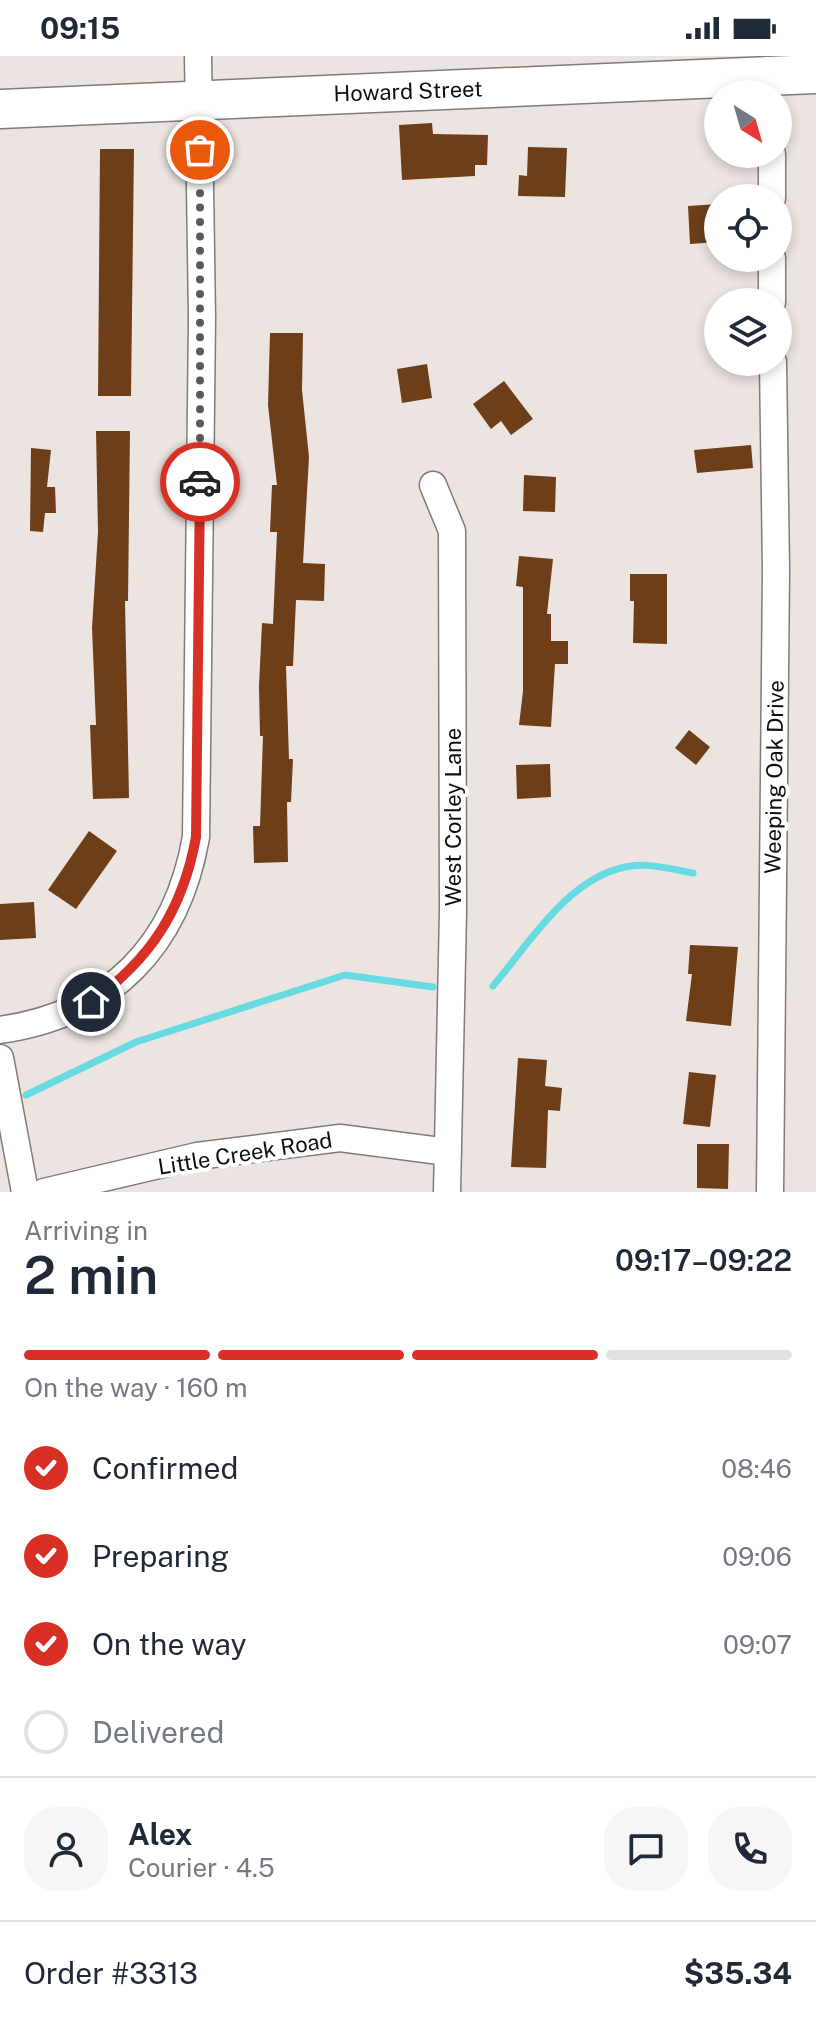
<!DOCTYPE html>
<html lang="en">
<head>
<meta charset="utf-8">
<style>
	body { margin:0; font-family:"Public Sans",sans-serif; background:#f6f6f7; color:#1f2937; height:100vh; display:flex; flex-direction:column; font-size:30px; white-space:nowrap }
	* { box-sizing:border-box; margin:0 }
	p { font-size:26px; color:#747a83 }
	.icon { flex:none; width:44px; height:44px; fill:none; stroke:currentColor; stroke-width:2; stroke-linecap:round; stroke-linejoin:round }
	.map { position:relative; height:1136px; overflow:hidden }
	.side { display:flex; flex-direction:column; background:#fff; flex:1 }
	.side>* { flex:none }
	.needle { width:52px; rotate:143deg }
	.controls { position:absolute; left:704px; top:24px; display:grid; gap:16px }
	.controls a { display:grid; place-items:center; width:88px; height:88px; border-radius:50%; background:#fff; box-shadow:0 4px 12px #0003; font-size:40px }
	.pin { position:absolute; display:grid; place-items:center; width:68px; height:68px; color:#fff; margin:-34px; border:4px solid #fff; border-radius:50%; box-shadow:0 2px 8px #0007 }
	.courier { position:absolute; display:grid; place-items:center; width:80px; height:80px; margin:-40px; border:6px solid #d93025; border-radius:50%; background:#fff; color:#222; box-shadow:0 2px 10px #0007 }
	.overview em { font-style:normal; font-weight:600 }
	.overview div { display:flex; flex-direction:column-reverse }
	.overview { display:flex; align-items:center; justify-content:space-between; height:136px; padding:0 24px }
	h1 { font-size:52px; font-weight:600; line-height:60px }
	.bar { display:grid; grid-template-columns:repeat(4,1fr); gap:12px 8px; align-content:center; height:96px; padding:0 24px }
	.bar i { height:10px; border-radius:6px; background:#e0e1e3 }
	.bar .selected { background:#d93025 }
	.bar p { grid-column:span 4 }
	.line { display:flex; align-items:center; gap:20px; padding:0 24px; border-top:2px solid #e0e1e3 }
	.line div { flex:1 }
	.round { display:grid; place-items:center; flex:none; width:84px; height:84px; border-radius:32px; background:#f6f6f7 }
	ol { padding:0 24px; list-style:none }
	li { display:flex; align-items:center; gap:24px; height:88px }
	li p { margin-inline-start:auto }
	li .icon { padding:8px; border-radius:50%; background:#d93025; color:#fff; stroke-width:4 }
	li:last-child { color:#747a83 }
	li i { width:44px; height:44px; border:4px solid #e0e1e3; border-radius:50% }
	.status { display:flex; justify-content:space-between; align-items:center; height:56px; padding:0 40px; background:#fff; direction:ltr }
	.status svg { height:22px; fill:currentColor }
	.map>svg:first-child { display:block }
</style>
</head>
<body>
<div class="status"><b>09:15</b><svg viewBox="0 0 49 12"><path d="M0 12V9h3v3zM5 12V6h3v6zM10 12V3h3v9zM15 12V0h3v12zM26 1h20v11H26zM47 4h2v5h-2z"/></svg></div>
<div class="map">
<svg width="816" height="1136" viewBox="0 0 816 1136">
	<rect width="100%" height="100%" fill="#ece4e1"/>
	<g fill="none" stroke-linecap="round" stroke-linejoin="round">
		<path stroke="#68dbe2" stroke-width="7" d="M 493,930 C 528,889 567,823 625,811 C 647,806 671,813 693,817
			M 26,1039 L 136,986 L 345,919 L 433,931"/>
	</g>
	<path fill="#6e3e19" d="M 432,67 L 433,78 L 488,79 L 487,109 L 475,109 L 475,120 L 402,124 L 399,69 Z
		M 528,91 L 567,92 L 565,141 L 518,140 L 519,119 L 527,120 Z
		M 100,93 L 134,93 L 131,340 L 98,340 Z
		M 718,148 L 718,186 L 690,188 L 688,150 Z
		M 270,277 L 303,277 L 302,334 L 309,401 L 303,507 L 325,508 L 324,545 L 296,544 L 293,610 L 286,610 L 289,703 L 293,703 L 291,746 L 287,746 L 288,806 L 254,807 L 253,770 L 260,770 L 263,680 L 260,680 L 259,630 L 262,567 L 273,568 L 277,476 L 270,476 L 272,429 L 277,429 L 268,349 Z
		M 427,308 L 432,342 L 402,347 L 397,313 Z
		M 504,325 L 533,363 L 511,379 L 501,365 L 491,373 L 473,348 Z
		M 96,375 L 130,375 L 128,545 L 125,545 L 129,742 L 93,743 L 90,669 L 96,669 L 92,572 L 98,476 Z
		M 751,389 L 753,412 L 697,417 L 694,394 Z
		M 31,392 L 51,394 L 47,431 L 55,431 L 56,457 L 45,457 L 43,476 L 30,475 Z
		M 524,419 L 556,421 L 555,456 L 523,455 Z
		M 519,500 L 553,503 L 547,558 L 551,558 L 551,585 L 568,585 L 568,608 L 555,608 L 551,671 L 519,669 L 523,635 L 523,531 L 516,530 Z
		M 630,518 L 667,518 L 667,588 L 633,587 L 634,545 L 630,545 Z
		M 689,674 L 710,691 L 696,709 L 675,692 Z
		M 550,708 L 551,741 L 517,743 L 516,709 Z
		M 89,775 L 117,795 L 76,853 L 48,834 Z
		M 34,846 L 36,882 L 0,884 L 0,848 Z
		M 690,889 L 738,891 L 731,970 L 686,965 L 692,918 L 688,918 Z
		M 518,1002 L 547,1004 L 545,1030 L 562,1032 L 560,1055 L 548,1054 L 546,1112 L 511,1111 Z
		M 689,1016 L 716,1019 L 710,1071 L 683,1068 Z
		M 697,1088 L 729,1088 L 728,1133 L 697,1132 Z"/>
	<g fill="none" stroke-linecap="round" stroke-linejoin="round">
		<defs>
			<path id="street" d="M 772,142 L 772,98
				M 772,246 L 772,202
				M 433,429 L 452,475 L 453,855 L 447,1136
				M 0,974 C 111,958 177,890 196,781 L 202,262 L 198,0
				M 0,1002 L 25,1136
				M 44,1136 L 197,1100 L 340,1082 L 448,1096
				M 770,1136 L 776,514 L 773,306"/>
			<path id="secondary" d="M 0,53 L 816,18"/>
		</defs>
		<use href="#street" stroke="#827b78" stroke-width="29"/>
		<use href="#secondary" stroke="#827b78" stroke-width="41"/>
		<use href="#street" stroke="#fff" stroke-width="26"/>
		<use href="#secondary" stroke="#fff" stroke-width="38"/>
	</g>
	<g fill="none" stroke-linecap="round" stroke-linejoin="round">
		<path stroke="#5e5957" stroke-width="8" stroke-dasharray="0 14.4" d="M 200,94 L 200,426"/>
		<path stroke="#d93025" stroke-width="10" d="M 91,946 C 151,903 183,853 196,781 L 200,426"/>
	</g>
	<g text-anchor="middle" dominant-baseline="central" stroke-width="8" stroke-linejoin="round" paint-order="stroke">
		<g font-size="22" fill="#110e0d" stroke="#fff">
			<text transform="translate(408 35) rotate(-2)">Howard Street</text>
			<text transform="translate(774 721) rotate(-89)">Weeping Oak Drive</text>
			<text transform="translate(453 761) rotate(-90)">West Corley Lane</text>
			<text transform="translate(245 1097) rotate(-9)">Little Creek Road</text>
		</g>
	</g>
</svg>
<div class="controls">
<a><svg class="needle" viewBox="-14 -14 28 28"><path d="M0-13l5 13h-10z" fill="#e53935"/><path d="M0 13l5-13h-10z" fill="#747a83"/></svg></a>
<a><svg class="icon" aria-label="locate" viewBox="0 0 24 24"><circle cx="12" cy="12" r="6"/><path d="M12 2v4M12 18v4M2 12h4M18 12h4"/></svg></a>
<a><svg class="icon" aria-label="layers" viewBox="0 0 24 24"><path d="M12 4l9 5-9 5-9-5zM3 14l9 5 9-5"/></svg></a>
</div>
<div class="pin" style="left:200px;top:94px;background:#ea580c"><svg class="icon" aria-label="bag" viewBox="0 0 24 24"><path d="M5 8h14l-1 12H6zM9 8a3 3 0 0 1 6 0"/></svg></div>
<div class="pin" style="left:91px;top:946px;background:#1f2937"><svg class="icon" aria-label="home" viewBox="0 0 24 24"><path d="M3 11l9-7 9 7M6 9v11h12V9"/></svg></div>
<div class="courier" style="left:200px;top:426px"><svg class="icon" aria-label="car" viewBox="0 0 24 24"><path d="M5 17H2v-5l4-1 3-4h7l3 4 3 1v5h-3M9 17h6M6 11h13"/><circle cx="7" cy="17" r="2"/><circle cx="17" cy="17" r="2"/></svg></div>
</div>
<section class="side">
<div class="overview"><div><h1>2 min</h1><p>Arriving in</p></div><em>09:17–09:22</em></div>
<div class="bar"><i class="selected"></i><i class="selected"></i><i class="selected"></i><i></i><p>On the way · 160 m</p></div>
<ol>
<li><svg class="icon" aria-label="check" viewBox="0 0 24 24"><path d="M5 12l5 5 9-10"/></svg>Confirmed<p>08:46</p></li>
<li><svg class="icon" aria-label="check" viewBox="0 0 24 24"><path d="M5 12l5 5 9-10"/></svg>Preparing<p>09:06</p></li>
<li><svg class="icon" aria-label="check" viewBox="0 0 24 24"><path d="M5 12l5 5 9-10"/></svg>On the way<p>09:07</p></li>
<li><i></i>Delivered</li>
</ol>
<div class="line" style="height:144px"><a class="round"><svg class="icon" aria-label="person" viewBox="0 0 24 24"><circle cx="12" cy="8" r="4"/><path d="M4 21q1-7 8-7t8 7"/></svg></a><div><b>Alex</b><p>Courier · 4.5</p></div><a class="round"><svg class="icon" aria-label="chat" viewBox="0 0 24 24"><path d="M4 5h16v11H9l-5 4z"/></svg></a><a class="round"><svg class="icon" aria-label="phone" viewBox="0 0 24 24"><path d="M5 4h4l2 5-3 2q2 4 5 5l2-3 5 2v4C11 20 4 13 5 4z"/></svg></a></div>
<div class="line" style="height:104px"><div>Order #3313</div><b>$35.34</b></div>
</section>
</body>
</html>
